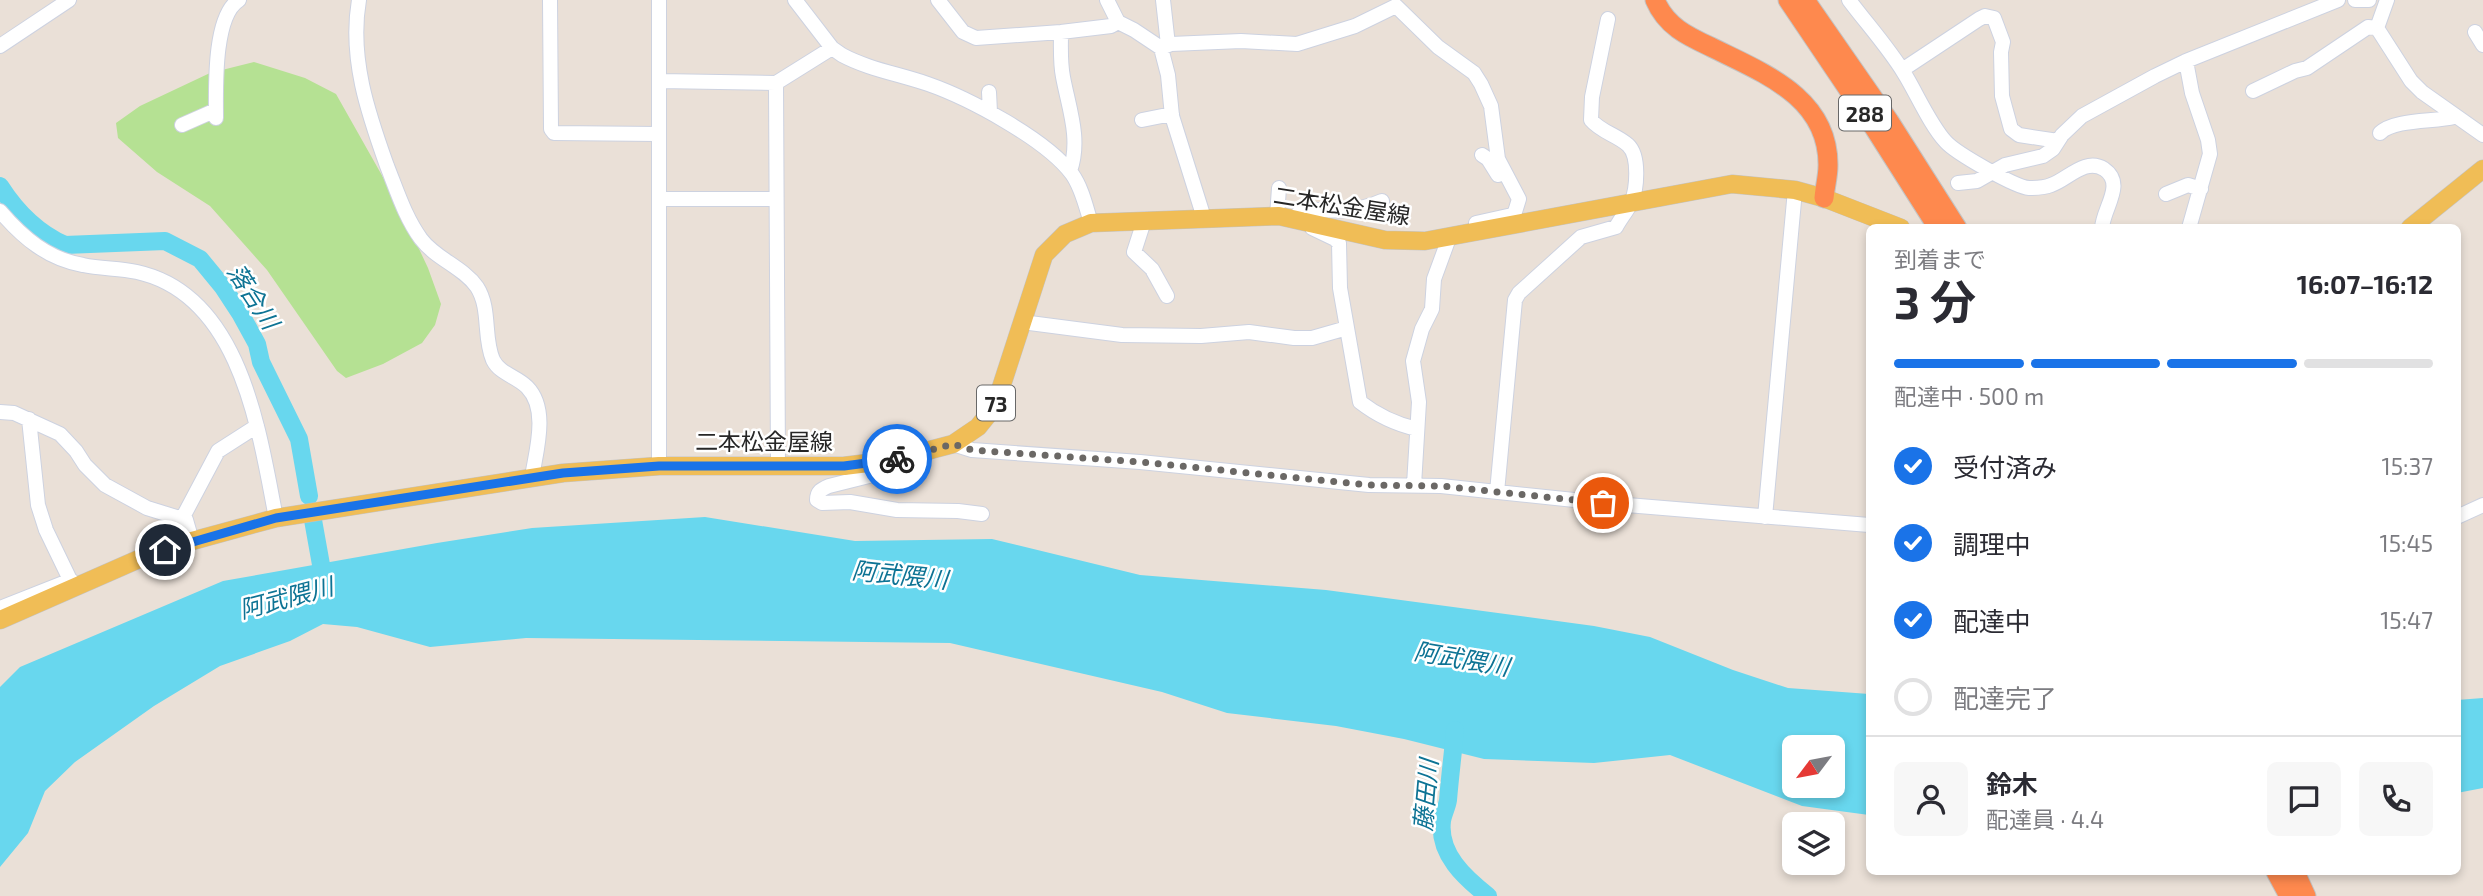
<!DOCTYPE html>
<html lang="ja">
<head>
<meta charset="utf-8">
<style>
	body { margin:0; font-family:"Exo 2","Noto Sans JP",sans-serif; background:#f7f7f7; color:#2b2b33; height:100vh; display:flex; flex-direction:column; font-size:26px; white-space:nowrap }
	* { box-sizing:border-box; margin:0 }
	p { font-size:23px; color:#7c7c81 }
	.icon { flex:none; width:38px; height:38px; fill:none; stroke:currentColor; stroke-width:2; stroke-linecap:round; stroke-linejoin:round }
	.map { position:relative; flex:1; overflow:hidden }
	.drawer { position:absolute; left:1866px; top:224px; width:595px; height:651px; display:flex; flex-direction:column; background:#fff; border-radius:10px; box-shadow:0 4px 10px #0003 }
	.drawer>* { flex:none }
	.needle { width:46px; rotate:238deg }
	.controls { position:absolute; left:1782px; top:735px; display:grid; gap:14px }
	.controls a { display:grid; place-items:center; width:63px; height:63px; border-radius:10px; background:#fff; box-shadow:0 4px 10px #0003; font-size:35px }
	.pin { position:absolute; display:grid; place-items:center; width:60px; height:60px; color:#fff; margin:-30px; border:4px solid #fff; border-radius:50%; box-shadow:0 2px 7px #0007 }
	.courier { position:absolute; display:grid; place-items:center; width:70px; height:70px; margin:-35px; border:5px solid #1a73e8; border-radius:50%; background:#fff; color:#222; box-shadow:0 2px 9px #0007 }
	.head em { font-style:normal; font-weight:700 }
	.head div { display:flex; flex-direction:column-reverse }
	.head { display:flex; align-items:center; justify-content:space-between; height:119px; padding:0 28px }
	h1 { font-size:46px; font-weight:700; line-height:52px }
	.bar { display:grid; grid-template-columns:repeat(4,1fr); gap:10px 7px; align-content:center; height:84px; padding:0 28px }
	.bar i { height:9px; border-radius:5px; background:#e1e1e2 }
	.bar .selected { background:#1a73e8 }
	.bar p { grid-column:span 4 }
	.line { display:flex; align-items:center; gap:18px; padding:0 28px; border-top:2px solid #e1e1e2 }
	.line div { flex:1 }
	.round { display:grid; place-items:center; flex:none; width:74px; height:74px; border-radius:10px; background:#f7f7f7 }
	ol { padding:0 28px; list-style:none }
	li { display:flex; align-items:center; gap:21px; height:77px }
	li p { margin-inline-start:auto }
	li .icon { padding:7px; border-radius:50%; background:#1a73e8; color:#fff; stroke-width:4 }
	li:last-child { color:#7c7c81 }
	li i { width:38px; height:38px; border:4px solid #e1e1e2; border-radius:50% }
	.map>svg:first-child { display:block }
</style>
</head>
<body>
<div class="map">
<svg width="2483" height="896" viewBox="0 0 2483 896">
	<rect width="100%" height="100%" fill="#eae0d7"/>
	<path fill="#b5e193" d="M 254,62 L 305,78 L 336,94 L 397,202 L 428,268 L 441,304 L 435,325 L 422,343 L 383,364 L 346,378 L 337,371 L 267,270 L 210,206 L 157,172 L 118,138 L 116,123 L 140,106 L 210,73 Z"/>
	<path fill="#68d7ee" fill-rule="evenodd" d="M 705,517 L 855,541 L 992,539 L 1140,575 L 1326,590 L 1594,626 L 1650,637 L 1733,670 L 1788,688 L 1869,694 L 1869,815 L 1802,806 L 1670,755 L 1594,763 L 1484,759 L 1404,739 L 1336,726 L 1227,713 L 1162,692 L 950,643 L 526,638 L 430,647 L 357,627 L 323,624 L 290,641 L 220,666 L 154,706 L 75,762 L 45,791 L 28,833 L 0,867 L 0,687 L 20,667 L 223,581 L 437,543 L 532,528 ZM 1794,747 L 1832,747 L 1832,786 L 1794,786 Z
		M 2483,698 L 2483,788 L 2457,793 L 2457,700 Z"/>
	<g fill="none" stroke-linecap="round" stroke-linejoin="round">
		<path stroke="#68d7ee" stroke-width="18" d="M 0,186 C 16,211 38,233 65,245 L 165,241 L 200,259 L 223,287 L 240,313 L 257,344 L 261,362 L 299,439 L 309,496
			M 313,520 L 325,587
			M 1455,730 C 1453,753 1450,776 1448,800 C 1447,807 1443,814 1442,821 C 1438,854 1465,878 1488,896"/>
		<defs>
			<path id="minor" d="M 359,0 C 349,58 368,113 387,166 C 397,191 405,217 421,239 C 436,259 463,267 477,287 C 491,309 483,337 493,360 C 500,374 516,376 527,387 C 549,409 536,451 532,477
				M 550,0 L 551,129 L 554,133 L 658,134
				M 659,0 L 659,466
				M 795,0 L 832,48 L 842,55 C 868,69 899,74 928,84 C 968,98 1046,139 1072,174 C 1082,188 1086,207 1091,223
				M 938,0 L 963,32 L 976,38 L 1061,32 L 1111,26 L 1118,22
				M 1107,0 L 1118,22 L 1134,30 L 1161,48
				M 1163,0 L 1168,45
				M 1849,0 C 1867,24 1888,47 1904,73 C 1916,92 1930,125 1946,142 C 1956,153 2015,187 2029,188 C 2036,188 2044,188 2051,185 C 2067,180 2085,157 2104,169 C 2126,184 2103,208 2102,228
				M 2355,0 L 2369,0
				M 2387,0 L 2377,28 L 2411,81 L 2422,92 L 2483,135
				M 1061,32 C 1061,47 1060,62 1063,77 C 1069,109 1081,139 1070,171
				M 2475,32 L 2483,45
				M 0,46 L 69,0
				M 2186,61 L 2192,93 L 2208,140 L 2210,154 L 2189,228
				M 1902,70 L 1979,19 L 1985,16 L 1994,18 L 2003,42 L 2001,52 L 2002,96 L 2011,129 L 2019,135 L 2058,141
				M 660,81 L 776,83 L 832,48
				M 776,83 L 778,466
				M 2253,91 L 2295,71 L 2307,68 L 2368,27 L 2377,28
				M 989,92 L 990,112
				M 216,118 C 216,90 213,16 239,0
				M 1142,120 L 1172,114
				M 182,125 L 216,110
				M 2380,133 C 2394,119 2434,122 2454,117
				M 1482,155 L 1488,159 L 1498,175
				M 1958,183 L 1977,181 L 2005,165 L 2043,156 L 2053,149 L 2062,135 L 2082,116 L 2155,76 L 2186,61 L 2338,0
				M 2166,194 L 2188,185 L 2201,189
				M 659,199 L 776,199
				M 0,211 C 23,238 48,259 83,265 C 101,269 119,268 137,272 C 241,295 259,431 276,518
				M 1277,216 L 1279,188
				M 1204,218 L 1172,116 L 1168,75 L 1161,48 L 1171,44 L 1241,41 L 1297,44 L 1355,26 L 1396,6 L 1438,47 L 1474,73 L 1481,84 L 1491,106 L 1498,159 L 1519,199 L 1515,212 L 1512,215 L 1476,223
				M 1293,219 L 1303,209 C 1332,211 1355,213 1382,201
				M 1144,221 L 1134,252 L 1152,269 L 1167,296
				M 1312,228 L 1335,239 L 1339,243 L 1340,288 L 1360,402 C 1378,416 1395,424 1417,429
				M 1022,322 L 1122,335 L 1201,336 L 1249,332 L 1294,338 L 1312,338 L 1347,328
				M 0,412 L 14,413 L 60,434 L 76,451 L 85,465 L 105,485 L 147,508 L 186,520 L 192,541
				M 29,419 L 38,505 L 46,530 L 74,588
				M 953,444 L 972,450 L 1140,462 L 1369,485 L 1441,486 L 1603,503 L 1869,525
				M 892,460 L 893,470 L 829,486 C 822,489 817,491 817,500 L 822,503 L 850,502 L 897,510 L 958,511 L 982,514
				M 1414,485 L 1419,402 L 1413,361 L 1422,329 L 1432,309 L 1434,279 L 1449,238
				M 1497,492 L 1515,300 L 1519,293 L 1581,237 L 1616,227 C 1621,218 1627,211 1631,203 C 1637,190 1640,156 1628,145 C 1617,135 1601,132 1591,120 L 1592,97 L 1608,19
				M 183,517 L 218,451 L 257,426
				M 1765,517 L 1795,190
				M 2457,517 L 2483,505
				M 0,608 L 71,580"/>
			<path id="major" d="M 2410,228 L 2483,169
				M 0,620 L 139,559 L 192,541 L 276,518 L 563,473 L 659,466 L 844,466 L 892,460 L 953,444 L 978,427 L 995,406 L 1044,255 L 1065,234 L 1091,223 L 1279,216 L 1385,240 L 1425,241 L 1732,184 L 1795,190 L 1824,198 L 1901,228"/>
			<path id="highway" d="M 1655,0 C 1666,26 1687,36 1711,47 C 1763,73 1829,97 1828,166 C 1828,176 1825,187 1824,198
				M 1788,0 L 1875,129 L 1938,228
				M 1805,0 L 1889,121 L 1957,228
				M 2276,872 L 2289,896
				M 2295,872 L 2306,896"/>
		</defs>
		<use href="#minor" stroke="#cdd2e0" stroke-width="16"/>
		<use href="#major" stroke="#c3c3c3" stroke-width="19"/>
		<use href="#highway" stroke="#c3c3c3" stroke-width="21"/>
		<use href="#minor" stroke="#fff" stroke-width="14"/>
		<use href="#major" stroke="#f0bd56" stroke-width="18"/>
		<use href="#highway" stroke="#fe894e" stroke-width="19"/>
	</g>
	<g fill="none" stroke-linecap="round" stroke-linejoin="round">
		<path stroke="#6b6865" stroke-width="7" stroke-dasharray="0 12.6" d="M 897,459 L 953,444 L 972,450 L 1140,462 L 1369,485 L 1441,486 L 1603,503"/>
		<path stroke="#1a73e8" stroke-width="9" d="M 165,550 L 276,518 L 563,473 L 659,466 L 844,466 L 897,459"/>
	</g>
	<g text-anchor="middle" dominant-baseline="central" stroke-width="5" stroke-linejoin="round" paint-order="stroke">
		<g fill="#fff" stroke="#686868" stroke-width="2">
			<rect x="1839" y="95.5" width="52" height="35" rx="5"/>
			<rect x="977" y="385.5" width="38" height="35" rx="5"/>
		</g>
		<g font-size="21" font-weight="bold" fill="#272727">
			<text x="1865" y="113">288</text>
			<text x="996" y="403">73</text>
		</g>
		<g font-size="23" fill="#272727" stroke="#fff">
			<text transform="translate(1342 205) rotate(9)">二本松金屋線</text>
			<text x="764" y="441">二本松金屋線</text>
		</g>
		<g font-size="24" font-style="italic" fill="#0d7394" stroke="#fff">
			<text transform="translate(254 296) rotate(57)">落合川</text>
			<text transform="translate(900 574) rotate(6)">阿武隈川</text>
			<text transform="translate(286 597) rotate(-15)">阿武隈川</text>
			<text transform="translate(1462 658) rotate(10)">阿武隈川</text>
			<text transform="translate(1425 795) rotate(-85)">藤田川</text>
		</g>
	</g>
</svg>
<div class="controls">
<a><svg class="needle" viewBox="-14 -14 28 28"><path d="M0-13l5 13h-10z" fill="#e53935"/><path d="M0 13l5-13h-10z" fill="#7c7c81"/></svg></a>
<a><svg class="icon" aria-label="layers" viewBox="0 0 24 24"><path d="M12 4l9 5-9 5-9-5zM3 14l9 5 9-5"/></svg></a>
</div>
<div class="pin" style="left:1603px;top:503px;background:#ea580c"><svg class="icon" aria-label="bag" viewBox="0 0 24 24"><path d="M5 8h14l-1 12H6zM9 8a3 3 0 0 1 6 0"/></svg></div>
<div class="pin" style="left:165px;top:550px;background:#1f2937"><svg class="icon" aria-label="home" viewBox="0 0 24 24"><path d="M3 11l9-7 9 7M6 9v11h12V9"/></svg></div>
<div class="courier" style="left:897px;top:459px"><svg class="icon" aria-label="bike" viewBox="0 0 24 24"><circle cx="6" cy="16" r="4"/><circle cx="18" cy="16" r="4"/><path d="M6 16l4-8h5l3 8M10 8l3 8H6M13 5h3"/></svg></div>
<section class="drawer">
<div class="head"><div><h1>3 分</h1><p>到着まで</p></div><em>16:07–16:12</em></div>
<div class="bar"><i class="selected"></i><i class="selected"></i><i class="selected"></i><i></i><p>配達中 · 500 m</p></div>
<ol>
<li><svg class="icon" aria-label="check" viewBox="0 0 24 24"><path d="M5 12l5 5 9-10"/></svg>受付済み<p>15:37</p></li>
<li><svg class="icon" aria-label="check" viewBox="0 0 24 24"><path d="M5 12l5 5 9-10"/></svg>調理中<p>15:45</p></li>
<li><svg class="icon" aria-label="check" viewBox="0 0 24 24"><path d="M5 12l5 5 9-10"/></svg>配達中<p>15:47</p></li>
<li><i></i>配達完了</li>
</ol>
<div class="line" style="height:126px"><a class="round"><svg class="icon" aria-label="person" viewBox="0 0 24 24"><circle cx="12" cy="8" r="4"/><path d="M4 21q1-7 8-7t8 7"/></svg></a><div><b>鈴木</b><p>配達員 · 4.4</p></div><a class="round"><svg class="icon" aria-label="chat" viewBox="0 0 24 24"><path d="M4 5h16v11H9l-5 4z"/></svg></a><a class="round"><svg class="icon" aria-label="phone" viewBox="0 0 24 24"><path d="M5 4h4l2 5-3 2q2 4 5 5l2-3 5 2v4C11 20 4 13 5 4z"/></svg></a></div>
</section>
</div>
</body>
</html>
